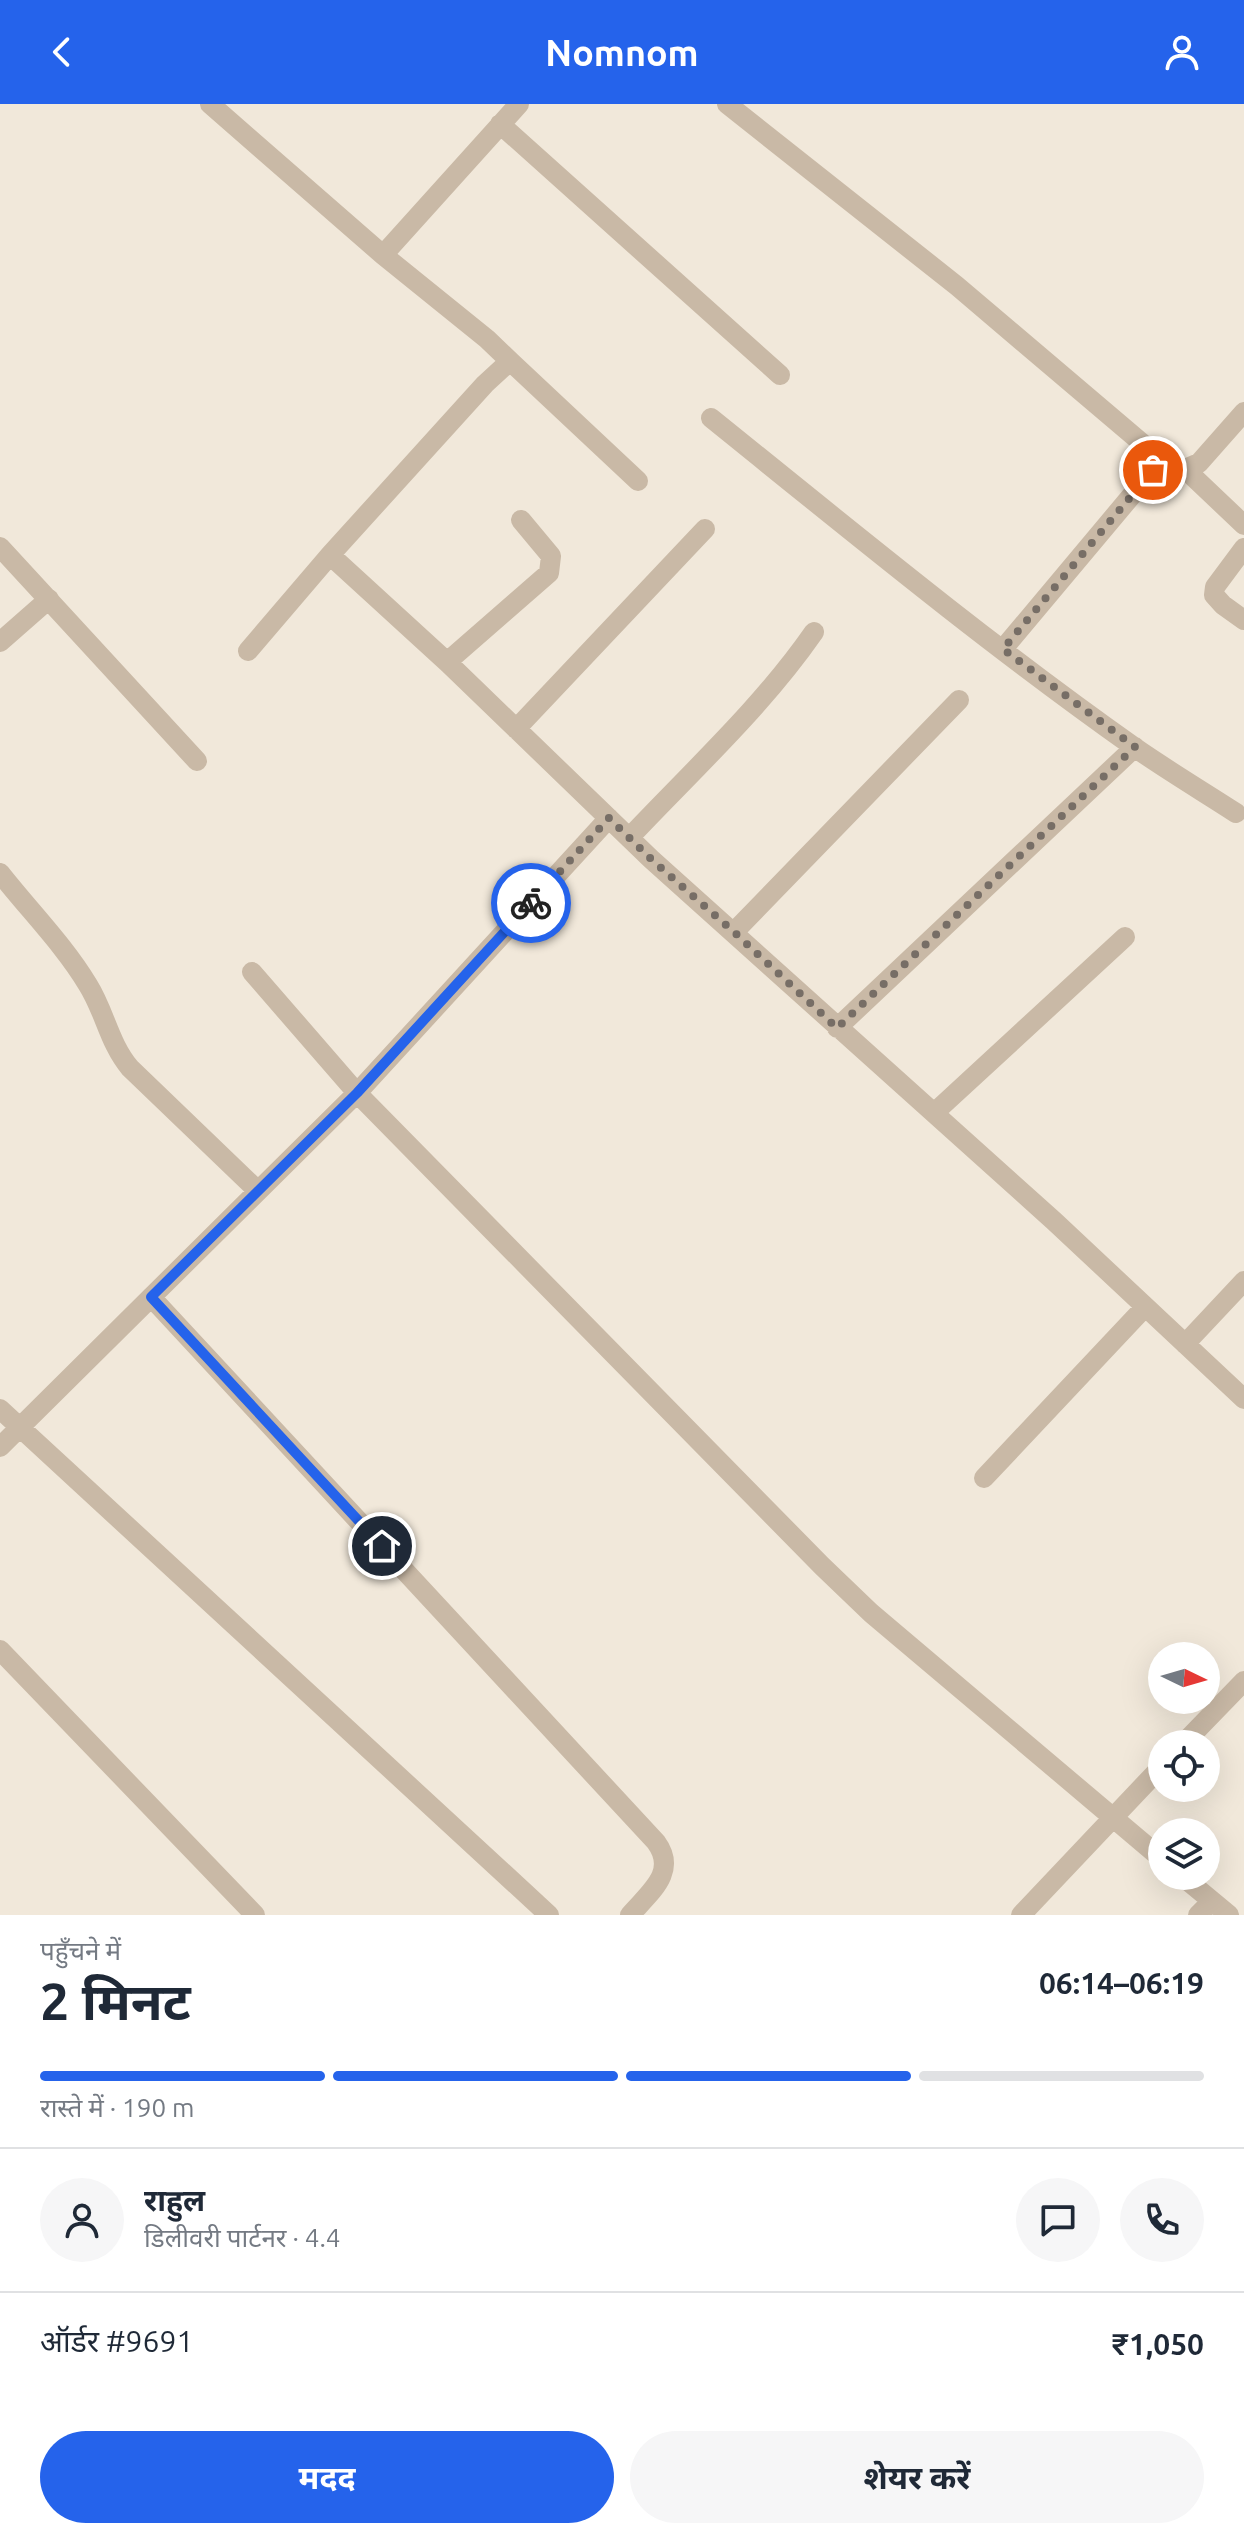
<!DOCTYPE html>
<html lang="hi">
<head>
<meta charset="utf-8">
<style>
	body { margin:0; font-family:Ubuntu,"Noto Sans Devanagari",sans-serif; background:#f6f6f7; color:#1f2937; height:100vh; display:flex; flex-direction:column; font-size:30px; white-space:nowrap }
	* { box-sizing:border-box; margin:0 }
	p { font-size:26px; color:#747a83 }
	.icon { flex:none; width:44px; height:44px; fill:none; stroke:currentColor; stroke-width:2; stroke-linecap:round; stroke-linejoin:round }
	.map { position:relative; height:1811px; overflow:hidden }
	.drawer { display:flex; flex-direction:column; background:#fff; flex:1 }
	.drawer>* { flex:none }
	.needle { width:52px; rotate:95deg }
	.fabs { position:absolute; left:1148px; top:1538px; display:grid; gap:16px }
	.fabs a { display:grid; place-items:center; width:72px; height:72px; border-radius:50%; background:#fff; box-shadow:0 8px 32px #0002; font-size:40px }
	.pin { position:absolute; display:grid; place-items:center; width:68px; height:68px; color:#fff; margin:-34px; border:4px solid #fff; border-radius:50%; box-shadow:0 2px 8px #0007 }
	.courier { position:absolute; display:grid; place-items:center; width:80px; height:80px; margin:-40px; border:6px solid #2563eb; border-radius:50%; background:#fff; color:#222; box-shadow:0 2px 10px #0007 }
	.head em { font-style:normal; font-weight:700 }
	.head div { display:flex; flex-direction:column-reverse }
	.head { display:flex; align-items:center; justify-content:space-between; height:136px; padding:0 40px }
	h1 { font-size:52px; font-weight:700; line-height:60px }
	.bar { display:grid; grid-template-columns:repeat(4,1fr); gap:12px 8px; align-content:center; height:96px; padding:0 40px }
	.bar i { height:10px; border-radius:6px; background:#e0e1e3 }
	.bar .selected { background:#2563eb }
	.bar p { grid-column:span 4 }
	.line { display:flex; align-items:center; gap:20px; padding:0 40px; border-top:2px solid #e0e1e3 }
	.line div { flex:1 }
	.round { display:grid; place-items:center; flex:none; width:84px; height:84px; border-radius:42px; background:#f6f6f7 }
	.cta { display:flex; gap:16px; margin-top:auto; padding:16px 40px }
	.cta a { flex:1; height:92px; border-radius:48px; background:#2563eb; color:#fff; font-size:32px; font-weight:700; line-height:92px; text-align:center }
	.cta a+a { background:#f6f6f7; color:#1f2937 }
	header { display:flex; justify-content:space-between; align-items:center; height:104px; padding:0 40px; background:#2563eb; color:#fff; font-size:36px; font-weight:700 }
	.map>svg:first-child { display:block }
</style>
</head>
<body>
<header><svg class="icon" aria-label="back" viewBox="0 0 24 24"><path d="M15 5l-7 7 7 7"/></svg>Nomnom<svg class="icon" aria-label="person" viewBox="0 0 24 24"><circle cx="12" cy="8" r="4"/><path d="M4 21q1-7 8-7t8 7"/></svg></header>
<div class="map">
<svg width="1244" height="1811" viewBox="0 0 1244 1811">
	<rect width="100%" height="100%" fill="#f1e8da"/>
	<g fill="none" stroke-linecap="round" stroke-linejoin="round">
		<path stroke="#c9b9a6" stroke-width="20" d="M 210,0 L 383,151 L 487,235 L 510,257 L 485,280 L 330,451 L 248,547
			M 727,0 L 957,182 L 1169,362
			M 500,20 L 780,271
			M 383,151 L 519,0
			M 510,257 L 638,377
			M 711,314 C 850,426 988,540 1134,643 C 1167,666 1202,687 1236,709
			M 1185,365 L 1244,421
			M 0,443 L 197,657
			M 1244,444 L 1215,483 L 1214,491 L 1223,501 L 1244,516
			M 330,451 L 447,558 L 651,755 L 1054,1117 L 1244,1295
			M 0,538 L 49,495
			M 1003,545 L 1153,366 L 1169,362 L 1185,365 L 1199,359 L 1244,308
			M 447,558 L 549,469 L 551,452 L 521,416
			M 516,625 L 705,425
			M 629,734 C 692,667 762,603 814,528
			M 0,769 C 29,806 64,841 88,881 C 105,908 109,939 130,964 L 257,1086
			M 734,828 L 959,596
			M 252,868 L 357,989 L 822,1462 L 871,1509 L 1162,1755
			M 837,924 L 1135,643
			M 934,1009 L 1125,833
			M 151,1193 L 656,1738 C 678,1768 650,1788 630,1811
			M 1185,1240 L 1244,1177
			M 0,1305 L 549,1811
			M 0,1343 L 357,989 L 609,714
			M 984,1374 L 1145,1203
			M 0,1546 L 255,1811
			M 1183,1640 L 1244,1577
			M 1182,1772 L 1229,1811
			M 1021,1811 L 1162,1662
			M 1198,1811 L 1212,1797"/>
	</g>
	<g fill="none" stroke-linecap="round" stroke-linejoin="round">
		<path stroke="#776e66" stroke-width="8" stroke-dasharray="0 14.4" d="M 531,799 L 609,714 L 651,755 L 734,828 L 837,924 L 1135,643 L 1003,545 L 1153,366"/>
		<path stroke="#2563eb" stroke-width="10" d="M 382,1442 L 151,1193 L 357,989 L 531,799"/>
	</g>
</svg>
<div class="fabs">
<a><svg class="needle" viewBox="-14 -14 28 28"><path d="M0-13l5 13h-10z" fill="#e53935"/><path d="M0 13l5-13h-10z" fill="#747a83"/></svg></a>
<a><svg class="icon" aria-label="locate" viewBox="0 0 24 24"><circle cx="12" cy="12" r="6"/><path d="M12 2v4M12 18v4M2 12h4M18 12h4"/></svg></a>
<a><svg class="icon" aria-label="layers" viewBox="0 0 24 24"><path d="M12 4l9 5-9 5-9-5zM3 14l9 5 9-5"/></svg></a>
</div>
<div class="pin" style="left:1153px;top:366px;background:#ea580c"><svg class="icon" aria-label="bag" viewBox="0 0 24 24"><path d="M5 8h14l-1 12H6zM9 8a3 3 0 0 1 6 0"/></svg></div>
<div class="pin" style="left:382px;top:1442px;background:#1f2937"><svg class="icon" aria-label="home" viewBox="0 0 24 24"><path d="M3 11l9-7 9 7M6 9v11h12V9"/></svg></div>
<div class="courier" style="left:531px;top:799px"><svg class="icon" aria-label="bike" viewBox="0 0 24 24"><circle cx="6" cy="16" r="4"/><circle cx="18" cy="16" r="4"/><path d="M6 16l4-8h5l3 8M10 8l3 8H6M13 5h3"/></svg></div>
</div>
<section class="drawer">
<div class="head"><div><h1>2 मिनट</h1><p>पहुँचने में</p></div><em>06:14–06:19</em></div>
<div class="bar"><i class="selected"></i><i class="selected"></i><i class="selected"></i><i></i><p>रास्ते में · 190 m</p></div>
<div class="line" style="height:144px"><a class="round"><svg class="icon" aria-label="person" viewBox="0 0 24 24"><circle cx="12" cy="8" r="4"/><path d="M4 21q1-7 8-7t8 7"/></svg></a><div><b>राहुल</b><p>डिलीवरी पार्टनर · 4.4</p></div><a class="round"><svg class="icon" aria-label="chat" viewBox="0 0 24 24"><path d="M4 5h16v11H9l-5 4z"/></svg></a><a class="round"><svg class="icon" aria-label="phone" viewBox="0 0 24 24"><path d="M5 4h4l2 5-3 2q2 4 5 5l2-3 5 2v4C11 20 4 13 5 4z"/></svg></a></div>
<div class="line" style="height:104px"><div>ऑर्डर #9691</div><b>₹1,050</b></div>
<div class="cta"><a>मदद</a><a>शेयर करें</a></div>
</section>
</body>
</html>
